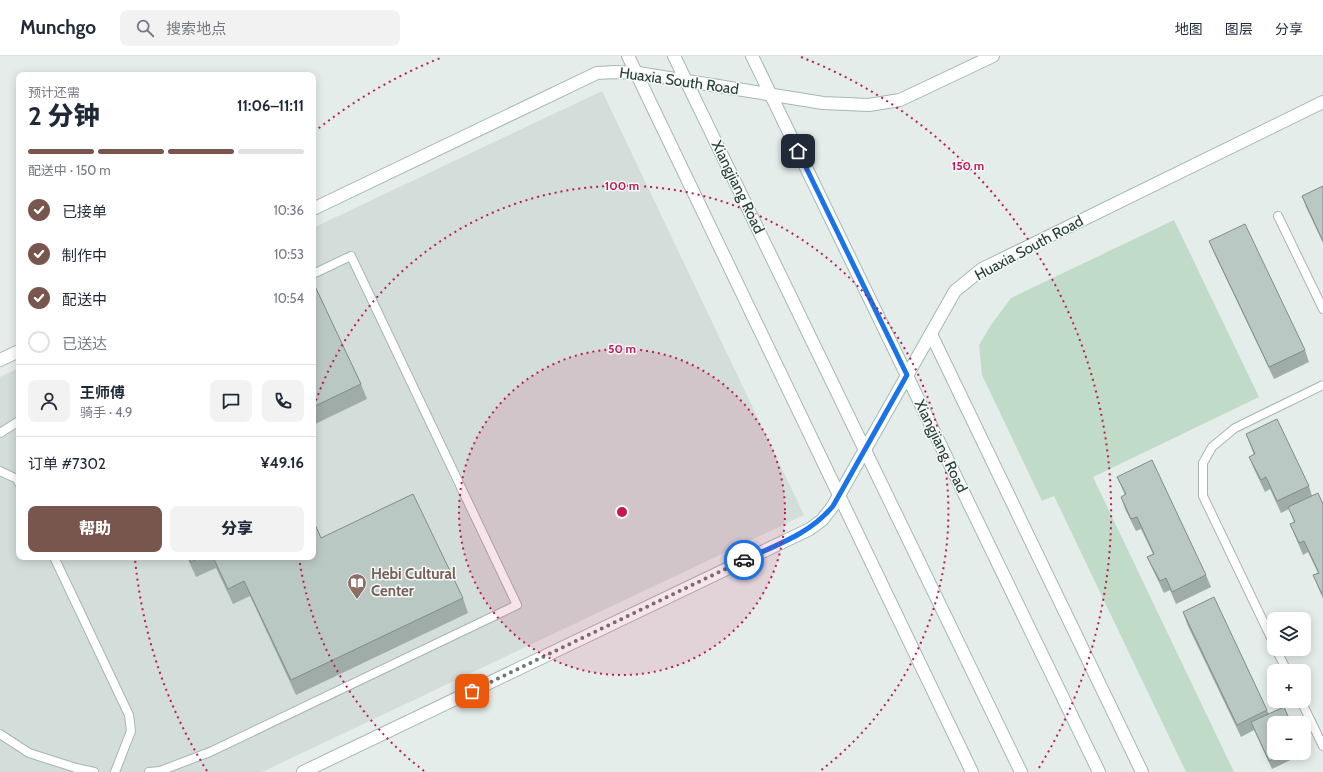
<!DOCTYPE html>
<html lang="zh">
<head>
<meta charset="utf-8">
<style>
	body { margin:0; font-family:Cabin,"Noto Sans SC",sans-serif; background:#f2f2f3; color:#1f2937; height:100vh; display:flex; flex-direction:column; font-size:15px; white-space:nowrap }
	* { box-sizing:border-box; margin:0 }
	p { font-size:13px; color:#747a83 }
	.icon { flex:none; width:22px; height:22px; fill:none; stroke:currentColor; stroke-width:2; stroke-linecap:round; stroke-linejoin:round }
	.map { position:relative; flex:1; overflow:hidden }
	.drawer { position:absolute; left:16px; top:16px; width:300px; height:488px; display:flex; flex-direction:column; background:#fff; border-radius:8px; box-shadow:0 2px 10px #0003 }
	.drawer>* { flex:none }
	.tools { position:absolute; left:1267px; top:556px; display:grid; gap:8px }
	.tools a { display:grid; place-items:center; width:44px; height:44px; border-radius:8px; background:#fff; box-shadow:0 2px 10px #0003; font-size:20px }
	.pin { position:absolute; display:grid; place-items:center; width:34px; height:34px; color:#fff; margin:-17px; border-radius:8px; box-shadow:0 2px 6px #0006 }
	.courier { position:absolute; display:grid; place-items:center; width:40px; height:40px; margin:-20px; border:3px solid #1a73e8; border-radius:50%; background:#fff; color:#222; box-shadow:0 1px 5px #0007 }
	.head em { font-style:normal; font-weight:800 }
	.head div { display:flex; flex-direction:column-reverse }
	.head { display:flex; align-items:center; justify-content:space-between; height:68px; padding:0 12px }
	h1 { font-size:26px; font-weight:800; line-height:30px }
	.bar { display:grid; grid-template-columns:repeat(4,1fr); gap:6px 4px; align-content:center; height:48px; padding:0 12px }
	.bar i { height:5px; border-radius:3px; background:#e0e1e3 }
	.bar .selected { background:#79564d }
	.bar p { grid-column:span 4 }
	.line { display:flex; align-items:center; gap:10px; padding:0 12px; border-top:1px solid #e0e1e3 }
	.line div { flex:1 }
	.round { display:grid; place-items:center; flex:none; width:42px; height:42px; border-radius:8px; background:#f2f2f3 }
	ol { padding:0 12px; list-style:none }
	li { display:flex; align-items:center; gap:12px; height:44px }
	li p { margin-inline-start:auto }
	li .icon { padding:4px; border-radius:50%; background:#79564d; color:#fff; stroke-width:4 }
	li:last-child { color:#747a83 }
	li i { width:22px; height:22px; border:2px solid #e0e1e3; border-radius:50% }
	.button { display:flex; gap:8px; margin-top:auto; padding:8px 12px }
	.button a { flex:1; height:46px; border-radius:8px; background:#79564d; color:#fff; font-size:16px; font-weight:800; line-height:46px; text-align:center }
	.button a+a { background:#f2f2f3; color:#1f2937 }
	header { display:flex; align-items:center; gap:24px; box-sizing:border-box; height:56px; padding:0 20px; background:#fff; border-bottom:1px solid #e0e1e3 }
	header strong { font-size:19px }
	nav { display:flex; gap:22px; margin-inline-start:auto; font-size:14px }
	.search { width:280px; height:36px; background:#f2f2f3; display:flex; align-items:center; gap:10px; box-sizing:border-box; padding:0 14px; border-radius:8px; color:#747a83; font-size:15px }
	.map>svg:first-child { display:block }
</style>
</head>
<body>
<header>
<strong>Munchgo</strong>
<div class="search"><svg class="icon" aria-label="search" viewBox="0 0 24 24"><circle cx="10" cy="10" r="6"/><path d="M15 15l6 6"/></svg>搜索地点</div>
<nav><a>地图</a><a>图层</a><a>分享</a></nav>
</header>
<div class="map">
<svg width="1323" height="716" viewBox="0 0 1323 716">
	<rect width="100%" height="100%" fill="#e5edea"/>
	<path fill="#d3ddd9" d="M 602,35 L 804,459 L 262,716 L 0,716 L 0,321 L 19,312 L 19,501 L 313,501 L 313,172 Z"/>
	<path fill="#c0dcc8" d="M 1174,164 L 1259,341 L 1093,421 L 1234,716 L 1186,716 L 1054,440 L 1042,445 L 982,319 L 979,289 L 991,269 L 1011,242 Z"/>
	<g fill="none" stroke-linecap="round" stroke-linejoin="round">
		<defs>
			<path id="lane" d="M 1278,160 L 1323,253
				M 0,377 L 19,365
				M 0,415 L 17,423 L 19,427
				M 54,501 L 129,659 L 131,675 L 115,716
				M 1274,588 L 1203,440 L 1203,407 L 1212,391 L 1235,372 L 1323,329
				M 1276,593 L 1287,615
				M 1301,645 L 1323,690
				M 0,678 L 29,697 L 76,712 L 94,716
				M 149,716 L 160,715 L 210,696 L 517,549 L 351,200 L 313,218"/>
			<path id="street" d="M 628,0 L 972,716
				M 931,278 L 1142,716"/>
			<path id="secondary" d="M 674,0 L 1021,716
				M 752,0 L 1099,716
				M 313,153 L 597,17 L 615,16 L 638,17 L 823,47 L 869,49 L 900,44 L 993,0
				M 0,304 L 19,295
				M 303,716 L 810,473 L 822,464 L 833,450 L 955,235 L 982,213 L 1323,46"/>
		</defs>
		<use href="#lane" stroke="#a8b5b1" stroke-width="10"/>
		<use href="#street" stroke="#a8b5b1" stroke-width="14"/>
		<use href="#secondary" stroke="#a4b8b2" stroke-width="14"/>
		<use href="#lane" stroke="#fff" stroke-width="8"/>
		<use href="#street" stroke="#fff" stroke-width="12"/>
		<use href="#secondary" stroke="#fff" stroke-width="12"/>
	</g>
	<path fill="#a0aca8" d="M 1323,130 L 1323,187 L 1306,151 L 1302,140 Z
		M 1209,185 L 1305,294 L 1309,306 L 1274,323 L 1214,197 Z
		M 313,226 L 361,328 L 367,343 L 313,369 Z
		M 1246,378 L 1309,430 L 1312,440 L 1323,448 L 1323,543 L 1313,519 L 1318,517 L 1308,496 L 1303,499 L 1295,480 L 1290,468 L 1294,466 L 1289,453 L 1281,457 L 1270,433 L 1265,436 L 1254,413 L 1249,401 L 1254,399 Z
		M 1117,421 L 1206,519 L 1211,531 L 1176,548 L 1170,534 L 1164,537 L 1152,512 L 1147,501 L 1153,498 L 1141,473 L 1136,475 L 1125,453 L 1121,441 L 1125,439 Z
		M 321,482 L 463,542 L 468,557 L 296,639 L 250,540 L 233,548 L 216,512 L 196,521 L 187,501 L 313,501 Z
		M 1183,556 L 1267,654 L 1269,658 L 1274,697 L 1304,697 L 1304,695 L 1305,697 L 1272,713 L 1254,674 L 1241,681 L 1187,568 Z"/>
	<path fill="#bac8c3" stroke="#828c88" d="M 1323,130 L 1323,185 L 1302,140 Z
		M 1245,168 L 1305,294 L 1269,311 L 1209,185 Z
		M 313,226 L 361,328 L 313,351 Z
		M 1277,363 L 1309,430 L 1277,445 L 1266,421 L 1261,424 L 1249,401 L 1255,398 L 1246,378 Z
		M 1152,404 L 1206,519 L 1172,536 L 1166,522 L 1160,525 L 1147,501 L 1154,498 L 1137,461 L 1131,463 L 1121,441 L 1126,438 L 1117,421 Z
		M 1318,437 L 1323,448 L 1323,538 L 1322,538 L 1313,519 L 1319,517 L 1304,485 L 1299,487 L 1290,468 L 1295,466 L 1288,451 Z
		M 413,438 L 463,542 L 291,624 L 244,525 L 228,533 L 213,501 L 313,501 L 313,464 L 321,482 Z
		M 189,501 L 201,501 L 191,506 Z
		M 1214,541 L 1267,654 L 1237,669 L 1183,556 Z
		M 1284,651 L 1291,667 L 1274,667 L 1274,697 L 1285,697 L 1269,705 L 1251,666 Z"/>
	<g fill="none" stroke-linecap="round" stroke-linejoin="round">
		<path stroke="#687b76" stroke-width="4" stroke-dasharray="0 7.2" d="M 472,635 L 744,504"/>
		<path stroke="#1a73e8" stroke-width="5" d="M 744,504 C 776,489 810,478 833,450 L 907,319 L 798,95"/>
	</g>
	<circle cx="622" cy="456" r="163" fill="#c2185b" fill-opacity=".12"/>
	<g fill="none" stroke="#c2185b" stroke-width="2" stroke-dasharray="2 4">
		<circle cx="622" cy="456" r="163"/>
		<path d="M424 715A326 326 0 0 1 299 501M314 350A326 326 0 1 1 820 715"/>
		<path d="M207 715A489 489 0 0 1 135 503M314 76A489 489 0 0 1 443 1M801 1A489 489 0 0 1 1037 715"/>
	</g>
	<defs>
		<symbol id="library-pin" viewBox="-11 -11 22 30"><path d="M0 17L-7.5 6A9.5 9.5 0 1 1 7.5 6Z" fill="#8d6e63" stroke="#f6faf8"/><path d="M-6-4Q-3-5.5-.7-3.5V5Q-3 3-6 4ZM6-4Q3-5.5 .7-3.5V5Q3 3 6 4Z" fill="#fff"/></symbol>
	</defs>
	<g fill-rule="evenodd">
		<use href="#library-pin" x="346" y="516" width="22" height="30"/>
	</g>
	<g text-anchor="middle" dominant-baseline="central" stroke-width="3" stroke-linejoin="round" paint-order="stroke">
		<g font-size="15" fill="#253e38" stroke="#f6faf8">
			<text transform="translate(679 25) rotate(8)">Huaxia South Road</text>
			<text transform="translate(738 131) rotate(64)">Xiangjiang Road</text>
			<text transform="translate(1029 192) rotate(-28)">Huaxia South Road</text>
			<text transform="translate(941 390) rotate(64)">Xiangjiang Road</text>
		</g>
		<g font-size="15" font-weight="bold" fill="#785e54" stroke="#f6faf8" text-anchor="start">
			<text x="371" y="518">Hebi Cultural<tspan x="371" dy="17">Center</tspan></text>
		</g>
	</g>
	<circle cx="622" cy="456" r="6" fill="#c2185b" stroke="#f6faf8" stroke-width="2"/>
	<g font-size="12" text-anchor="middle" font-weight="bold" fill="#c2185b" stroke="#f6faf8" stroke-width="3" stroke-linejoin="round" paint-order="stroke">
		<text x="968" y="114">150 m</text>
		<text x="622" y="134">100 m</text>
		<text x="622" y="297">50 m</text>
	</g>
</svg>
<div class="tools">
<a><svg class="icon" aria-label="layers" viewBox="0 0 24 24"><path d="M12 4l9 5-9 5-9-5zM3 14l9 5 9-5"/></svg></a>
<a>+</a>
<a>−</a>
</div>
<div class="pin" style="left:472px;top:635px;background:#ea580c"><svg class="icon" aria-label="bag" viewBox="0 0 24 24"><path d="M5 8h14l-1 12H6zM9 8a3 3 0 0 1 6 0"/></svg></div>
<div class="pin" style="left:798px;top:95px;background:#1f2937"><svg class="icon" aria-label="home" viewBox="0 0 24 24"><path d="M3 11l9-7 9 7M6 9v11h12V9"/></svg></div>
<div class="courier" style="left:744px;top:504px"><svg class="icon" aria-label="car" viewBox="0 0 24 24"><path d="M5 17H2v-5l4-1 3-4h7l3 4 3 1v5h-3M9 17h6M6 11h13"/><circle cx="7" cy="17" r="2"/><circle cx="17" cy="17" r="2"/></svg></div>
<section class="drawer">
<div class="head"><div><h1>2 分钟</h1><p>预计还需</p></div><em>11:06–11:11</em></div>
<div class="bar"><i class="selected"></i><i class="selected"></i><i class="selected"></i><i></i><p>配送中 · 150 m</p></div>
<ol>
<li><svg class="icon" aria-label="check" viewBox="0 0 24 24"><path d="M5 12l5 5 9-10"/></svg>已接单<p>10:36</p></li>
<li><svg class="icon" aria-label="check" viewBox="0 0 24 24"><path d="M5 12l5 5 9-10"/></svg>制作中<p>10:53</p></li>
<li><svg class="icon" aria-label="check" viewBox="0 0 24 24"><path d="M5 12l5 5 9-10"/></svg>配送中<p>10:54</p></li>
<li><i></i>已送达</li>
</ol>
<div class="line" style="height:72px"><a class="round"><svg class="icon" aria-label="person" viewBox="0 0 24 24"><circle cx="12" cy="8" r="4"/><path d="M4 21q1-7 8-7t8 7"/></svg></a><div><b>王师傅</b><p>骑手 · 4.9</p></div><a class="round"><svg class="icon" aria-label="chat" viewBox="0 0 24 24"><path d="M4 5h16v11H9l-5 4z"/></svg></a><a class="round"><svg class="icon" aria-label="phone" viewBox="0 0 24 24"><path d="M5 4h4l2 5-3 2q2 4 5 5l2-3 5 2v4C11 20 4 13 5 4z"/></svg></a></div>
<div class="line" style="height:52px"><div>订单 #7302</div><b>¥49.16</b></div>
<div class="button"><a>帮助</a><a>分享</a></div>
</section>
</div>
</body>
</html>
